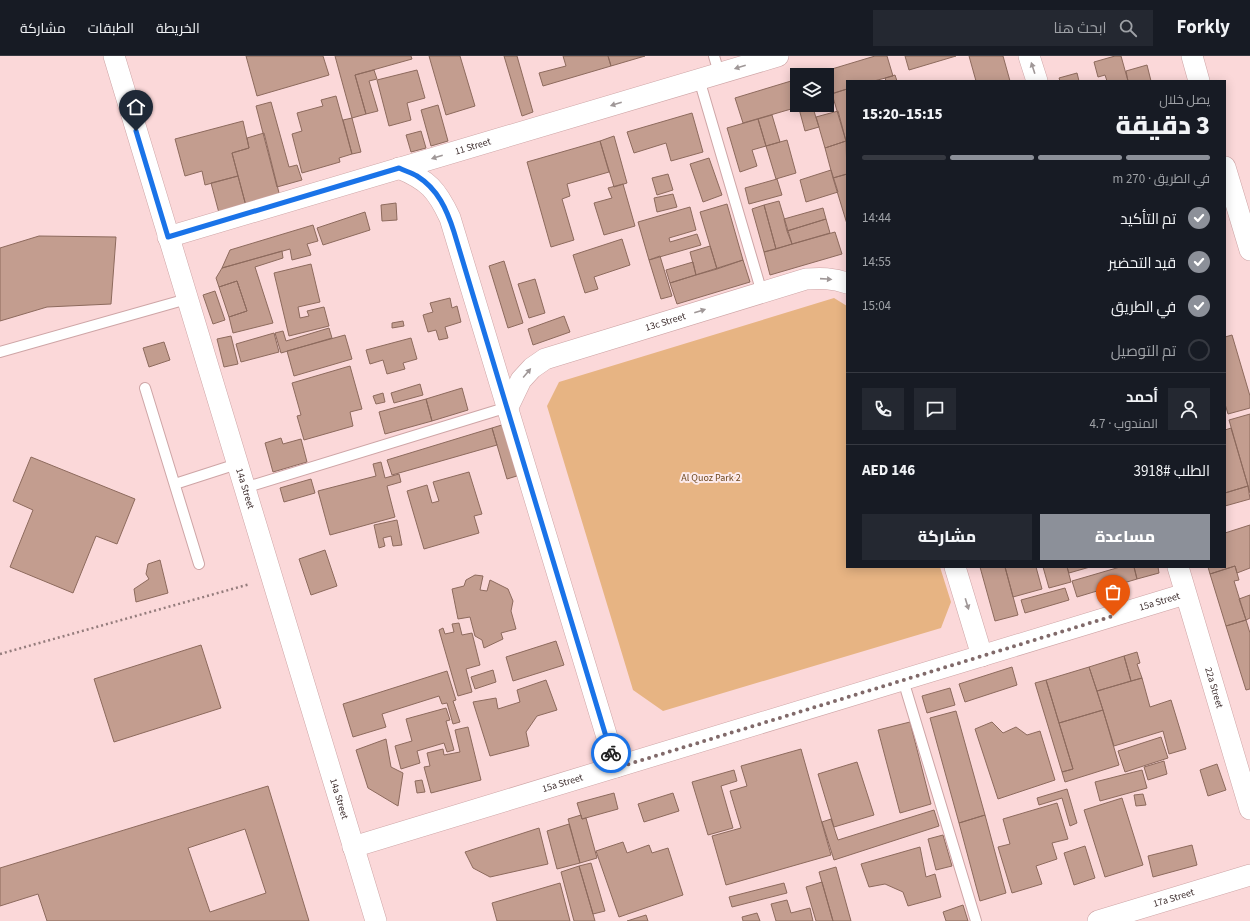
<!DOCTYPE html>
<html lang="ar">
<head>
<meta charset="utf-8">
<style>
	body { margin:0; font-family:"Source Sans 3",Cairo,sans-serif; background:#242831; color:#f1f3f6; direction:rtl; height:100vh; display:flex; flex-direction:column; font-size:15px; white-space:nowrap }
	* { box-sizing:border-box; margin:0 }
	p { font-size:13px; color:#9ea1a6 }
	.icon { flex:none; width:22px; height:22px; fill:none; stroke:currentColor; stroke-width:2; stroke-linecap:round; stroke-linejoin:round }
	.map { position:relative; flex:1; overflow:hidden; direction:ltr }
	.sheet { position:absolute; left:846px; top:24px; width:380px; height:488px; display:flex; flex-direction:column; background:#171b24; border-radius:0px; box-shadow:0 2px 10px #0003; direction:rtl }
	.sheet>* { flex:none }
	.buttons { position:absolute; left:790px; top:12px; display:grid; gap:8px }
	.buttons a { display:grid; place-items:center; width:44px; height:44px; border-radius:0px; background:#171b24; box-shadow:0 2px 10px #0003; font-size:20px }
	.pin { position:absolute; display:grid; place-items:center; width:34px; height:34px; color:#fff; margin:-41px -17px; border-radius:50% 50% 50% 0; rotate:-45deg; box-shadow:0 0 4px #0007 }
	.pin .icon { rotate:45deg }
	.courier { position:absolute; display:grid; place-items:center; width:40px; height:40px; margin:-20px; border:3px solid #1a73e8; border-radius:50%; background:#fff; color:#222; box-shadow:0 1px 5px #0007 }
	.headline em { font-style:normal; font-weight:800 }
	.headline div { display:flex; flex-direction:column-reverse }
	.headline { display:flex; align-items:center; justify-content:space-between; height:68px; padding:0 16px }
	h1 { font-size:26px; font-weight:800; line-height:30px }
	.bar { display:grid; grid-template-columns:repeat(4,1fr); gap:6px 4px; align-content:center; height:48px; padding:0 16px }
	.bar i { height:5px; border-radius:3px; background:#363941 }
	.bar .on { background:#8c9099 }
	.bar p { grid-column:span 4 }
	.line { display:flex; align-items:center; gap:10px; padding:0 16px; border-top:1px solid #363941 }
	.line div { flex:1 }
	.round { display:grid; place-items:center; flex:none; width:42px; height:42px; border-radius:0px; background:#242831 }
	ol { padding:0 16px; list-style:none }
	li { display:flex; align-items:center; gap:12px; height:44px }
	li p { margin-inline-start:auto }
	li .icon { padding:4px; border-radius:50%; background:#8c9099; color:#fff; stroke-width:4 }
	li:last-child { color:#9ea1a6 }
	li i { width:22px; height:22px; border:2px solid #363941; border-radius:50% }
	.action { display:flex; gap:8px; margin-top:auto; padding:8px 16px }
	.action a { flex:1; height:46px; border-radius:0px; background:#8c9099; color:#fff; font-size:16px; font-weight:800; line-height:46px; text-align:center }
	.action a+a { background:#242831; color:#f1f3f6 }
	header { display:flex; align-items:center; gap:24px; box-sizing:border-box; height:56px; padding:0 20px; background:#171b24; border-bottom:1px solid #363941 }
	header strong { font-size:19px }
	nav { display:flex; gap:22px; margin-inline-start:auto; font-size:14px }
	.search { width:280px; height:36px; background:#242831; display:flex; align-items:center; gap:10px; box-sizing:border-box; padding:0 14px; border-radius:0px; color:#9ea1a6; font-size:15px }
	.map>svg:first-child { display:block }
</style>
</head>
<body>
<header>
<strong>Forkly</strong>
<div class="search"><svg class="icon" aria-label="search" viewBox="0 0 24 24"><circle cx="10" cy="10" r="6"/><path d="M15 15l6 6"/></svg>ابحث هنا</div>
<nav><a>الخريطة</a><a>الطبقات</a><a>مشاركة</a></nav>
</header>
<div class="map">
<svg width="1250" height="865" viewBox="0 0 1250 865">
	<rect width="100%" height="100%" fill="#fbd8d9"/>
	<path fill="#e7b483" d="M 834,242 L 847,250 L 847,511 L 940,511 L 951,546 L 941,572 L 663,655 L 633,634 L 547,350 L 559,326 Z"/>
	<path fill="#c39d8f" stroke="#8d6a5d" fill-rule="evenodd" d="M 246,0 L 323,0 L 329,19 L 257,40 Z
		M 335,0 L 411,0 L 412,3 L 355,19 L 366,58 L 352,62 Z
		M 429,0 L 460,0 L 475,50 L 446,59 Z
		M 504,0 L 517,0 L 533,56 L 522,60 Z
		M 563,0 L 608,0 L 611,10 L 543,30 L 539,17 L 566,10 Z
		M 608,0 L 645,0 L 611,10 Z
		M 875,0 L 887,0 L 893,20 L 874,25 L 847,25 L 847,33 L 827,39 L 827,19 L 812,19 Z
		M 905,0 L 956,0 L 909,14 Z
		M 969,0 L 1003,0 L 1010,25 L 976,25 Z
		M 1115,0 L 1121,0 L 1128,25 L 1107,25 L 1105,19 L 1098,21 L 1094,6 Z
		M 1147,9 L 1151,25 L 1128,25 L 1126,15 Z
		M 374,14 L 377,23 L 369,25 L 378,55 L 366,58 L 355,19 Z
		M 417,14 L 425,42 L 407,47 L 411,64 L 389,70 L 377,24 Z
		M 1077,17 L 1079,25 L 1060,25 L 1059,22 Z
		M 895,19 L 897,25 L 886,25 L 885,22 Z
		M 797,23 L 797,46 L 791,25 Z
		M 791,25 L 798,51 L 743,67 L 735,42 Z
		M 847,33 L 847,85 L 846,85 L 832,38 Z
		M 336,40 L 352,98 L 339,102 L 340,106 L 302,117 L 292,78 L 302,75 L 297,57 L 323,50 L 321,44 Z
		M 271,46 L 289,111 L 297,109 L 302,124 L 277,131 L 256,50 Z
		M 438,49 L 448,85 L 431,90 L 421,54 Z
		M 798,49 L 812,49 L 819,71 L 805,75 Z
		M 838,55 L 846,85 L 825,92 L 816,61 Z
		M 692,57 L 703,96 L 671,105 L 666,87 L 634,97 L 627,76 Z
		M 772,59 L 780,86 L 766,90 L 758,63 Z
		M 352,62 L 361,96 L 352,98 L 343,64 Z
		M 758,63 L 766,90 L 752,94 L 757,110 L 740,116 L 727,72 Z
		M 243,65 L 249,92 L 232,97 L 238,120 L 205,129 L 202,115 L 185,120 L 175,83 Z
		M 421,75 L 426,92 L 411,96 L 406,79 Z
		M 264,77 L 280,141 L 246,150 L 232,97 L 249,92 L 247,82 Z
		M 614,80 L 627,127 L 614,131 L 600,85 Z
		M 787,84 L 796,117 L 776,123 L 766,90 Z
		M 600,85 L 609,116 L 567,128 L 570,140 L 562,143 L 574,184 L 551,191 L 527,106 Z
		M 846,85 L 847,118 L 833,122 L 825,92 Z
		M 709,102 L 722,139 L 703,146 L 690,108 Z
		M 831,114 L 838,136 L 806,146 L 800,124 Z
		M 668,118 L 673,134 L 657,139 L 652,122 Z
		M 847,118 L 847,168 L 833,122 Z
		M 238,120 L 246,150 L 219,157 L 211,127 Z
		M 777,123 L 782,139 L 749,148 L 745,132 Z
		M 623,128 L 635,170 L 604,179 L 594,147 L 612,142 L 608,132 Z
		M 673,138 L 677,151 L 657,156 L 654,142 Z
		M 779,145 L 792,188 L 776,193 L 764,149 Z
		M 396,147 L 397,164 L 382,165 L 381,149 Z
		M 727,148 L 743,204 L 717,213 L 700,156 Z
		M 764,149 L 776,193 L 764,196 L 752,153 Z
		M 690,151 L 696,174 L 669,182 L 670,186 L 697,178 L 701,189 L 649,204 L 638,166 Z
		M 823,152 L 826,163 L 787,175 L 784,163 Z
		M 365,156 L 370,174 L 323,189 L 317,172 Z
		M 826,163 L 830,177 L 792,188 L 787,175 Z
		M 313,169 L 318,185 L 307,188 L 311,199 L 292,204 L 290,193 L 222,212 L 230,194 Z
		M 835,176 L 842,198 L 770,219 L 764,196 Z
		M 39,180 L 116,181 L 111,248 L 47,251 L 0,265 L 0,192 Z
		M 622,183 L 630,209 L 594,221 L 598,233 L 585,237 L 573,199 Z
		M 710,190 L 717,213 L 696,219 L 690,196 Z
		M 282,195 L 283,202 L 255,211 L 273,267 L 233,277 L 229,261 L 247,255 L 237,225 L 219,231 L 216,222 L 222,212 Z
		M 660,200 L 672,240 L 661,243 L 649,204 Z
		M 743,204 L 750,226 L 677,248 L 670,227 Z
		M 504,205 L 523,267 L 508,272 L 489,210 Z
		M 693,206 L 696,219 L 670,227 L 666,214 Z
		M 311,208 L 320,246 L 298,251 L 300,262 L 309,260 L 307,255 L 324,251 L 329,270 L 289,280 L 274,217 Z
		M 535,223 L 545,257 L 529,262 L 518,228 Z
		M 237,225 L 247,255 L 229,261 L 219,231 Z
		M 215,235 L 225,264 L 213,268 L 203,239 Z
		M 450,242 L 452,252 L 457,250 L 461,266 L 445,271 L 448,282 L 439,284 L 436,274 L 428,276 L 423,259 L 433,256 L 430,247 Z
		M 564,260 L 570,276 L 533,289 L 528,273 Z
		M 403,265 L 404,270 L 392,272 L 392,267 Z
		M 329,272 L 332,282 L 281,297 L 275,277 L 283,275 L 286,285 Z
		M 274,277 L 279,296 L 241,306 L 236,288 Z
		M 345,279 L 352,303 L 294,320 L 287,295 Z
		M 1232,279 L 1250,340 L 1250,352 L 1228,358 L 1225,348 L 1225,281 Z
		M 231,280 L 238,308 L 224,311 L 217,283 Z
		M 411,282 L 417,303 L 403,307 L 405,313 L 387,318 L 383,304 L 370,308 L 366,294 Z
		M 164,286 L 170,304 L 149,311 L 143,292 Z
		M 350,310 L 362,353 L 350,356 L 353,370 L 304,384 L 297,360 L 301,359 L 292,327 Z
		M 420,328 L 423,339 L 394,347 L 391,337 Z
		M 462,332 L 468,354 L 432,365 L 426,343 Z
		M 383,337 L 385,346 L 376,348 L 373,340 Z
		M 426,343 L 432,365 L 385,378 L 379,356 Z
		M 1250,358 L 1250,437 L 1229,364 Z
		M 505,368 L 520,419 L 507,423 L 492,372 Z
		M 492,372 L 497,389 L 392,419 L 387,404 Z
		M 1231,372 L 1248,430 L 1225,437 L 1225,374 Z
		M 281,382 L 283,388 L 301,383 L 307,406 L 273,416 L 265,387 Z
		M 31,401 L 135,443 L 117,488 L 96,480 L 73,537 L 10,511 L 33,454 L 13,445 Z
		M 381,406 L 385,422 L 399,418 L 401,426 L 387,430 L 395,461 L 330,479 L 318,435 L 376,420 L 373,408 Z
		M 469,416 L 482,458 L 474,460 L 479,477 L 424,493 L 407,435 L 427,429 L 432,447 L 439,445 L 433,426 Z
		M 311,423 L 315,437 L 284,446 L 280,432 Z
		M 1248,430 L 1250,443 L 1225,450 L 1225,437 Z
		M 397,464 L 402,489 L 393,490 L 391,480 L 383,482 L 385,490 L 379,492 L 374,469 Z
		M 1250,469 L 1250,512 L 1237,517 L 1235,510 L 1210,518 L 1208,511 L 1225,511 L 1225,477 Z
		M 325,494 L 337,530 L 311,539 L 299,503 Z
		M 160,504 L 168,537 L 136,546 L 134,533 L 149,523 L 146,518 L 148,508 Z
		M 1235,510 L 1239,524 L 1234,525 L 1246,564 L 1226,570 L 1210,518 Z
		M 980,511 L 1005,511 L 1018,559 L 995,565 Z
		M 1005,511 L 1036,511 L 1042,533 L 1013,541 Z
		M 1043,511 L 1067,511 L 1071,526 L 1049,532 Z
		M 1067,511 L 1090,511 L 1069,517 Z
		M 1120,511 L 1134,511 L 1137,523 L 1077,541 L 1072,525 Z
		M 1134,511 L 1158,511 L 1159,517 L 1137,523 Z
		M 475,519 L 483,520 L 480,534 L 487,535 L 490,524 L 508,533 L 513,545 L 511,555 L 516,573 L 501,577 L 503,583 L 484,592 L 482,584 L 475,580 L 470,561 L 458,563 L 452,533 L 464,530 L 466,524 Z
		M 1065,532 L 1069,544 L 1025,557 L 1021,544 Z
		M 1250,539 L 1250,562 L 1246,564 L 1239,543 Z
		M 1246,564 L 1250,577 L 1250,633 L 1246,634 L 1226,570 Z
		M 459,567 L 462,579 L 472,577 L 480,609 L 466,613 L 472,636 L 458,640 L 439,574 L 443,572 L 445,578 L 454,576 L 452,568 Z
		M 556,585 L 564,609 L 513,625 L 506,601 Z
		M 201,589 L 221,652 L 114,686 L 94,623 Z
		M 1137,596 L 1140,607 L 1137,608 L 1142,622 L 1131,625 L 1124,600 Z
		M 1124,600 L 1131,625 L 1097,635 L 1089,611 Z
		M 1012,611 L 1017,629 L 965,646 L 959,628 Z
		M 1089,611 L 1103,654 L 1059,667 L 1046,624 Z
		M 493,614 L 496,626 L 475,633 L 471,621 Z
		M 447,615 L 456,644 L 453,645 L 460,666 L 453,668 L 447,647 L 442,648 L 439,640 L 382,658 L 386,671 L 353,681 L 343,648 Z
		M 1142,622 L 1150,651 L 1171,644 L 1186,693 L 1169,698 L 1163,675 L 1114,690 L 1097,635 Z
		M 546,624 L 557,654 L 537,660 L 526,676 L 529,690 L 490,700 L 473,646 L 496,642 L 498,653 L 520,646 L 517,634 Z
		M 1046,624 L 1073,713 L 1062,716 L 1035,627 Z
		M 950,632 L 955,649 L 927,657 L 922,640 Z
		M 446,652 L 450,664 L 446,665 L 454,694 L 447,696 L 444,687 L 417,695 L 420,707 L 401,713 L 395,690 L 412,685 L 406,663 Z
		M 1103,654 L 1119,709 L 1065,726 L 1062,716 L 1073,713 L 1059,667 Z
		M 956,655 L 985,759 L 959,767 L 930,662 Z
		M 910,666 L 931,748 L 900,757 L 878,674 Z
		M 992,666 L 1003,677 L 1016,671 L 1027,679 L 1040,675 L 1055,724 L 998,743 L 975,673 Z
		M 468,671 L 481,724 L 431,737 L 424,711 L 430,710 L 427,697 L 443,693 L 444,699 L 460,696 L 455,674 Z
		M 1161,681 L 1168,702 L 1125,716 L 1118,695 Z
		M 386,683 L 391,711 L 403,717 L 398,750 L 368,732 L 356,694 Z
		M 801,693 L 831,799 L 726,829 L 712,780 L 741,772 L 730,735 L 747,730 L 741,710 Z
		M 1164,705 L 1167,718 L 1148,724 L 1144,711 Z
		M 857,706 L 874,759 L 834,771 L 818,718 Z
		M 1217,708 L 1226,734 L 1208,740 L 1200,714 Z
		M 734,714 L 737,725 L 721,730 L 733,772 L 708,779 L 692,726 Z
		M 1142,714 L 1147,732 L 1100,745 L 1095,726 Z
		M 422,724 L 425,736 L 417,737 L 415,725 Z
		M 268,730 L 309,865 L 47,865 L 38,838 L 0,850 L 0,812 ZM 245,773 L 266,837 L 210,856 L 188,792 Z
		M 1067,733 L 1077,767 L 1070,770 L 1062,742 L 1039,749 L 1037,742 Z
		M 614,737 L 618,753 L 582,763 L 577,747 Z
		M 673,737 L 679,755 L 644,766 L 638,748 Z
		M 1143,738 L 1146,749 L 1136,750 L 1134,739 Z
		M 1122,742 L 1143,809 L 1105,821 L 1084,754 Z
		M 1057,747 L 1068,783 L 1052,787 L 1057,803 L 1036,810 L 1042,828 L 1012,837 L 998,791 L 1010,788 L 1003,763 Z
		M 934,754 L 939,770 L 834,804 L 822,766 L 831,763 L 838,784 Z
		M 581,759 L 582,763 L 586,762 L 597,802 L 580,807 L 568,763 Z
		M 985,759 L 1006,837 L 980,845 L 959,767 Z
		M 569,768 L 580,807 L 557,813 L 547,775 Z
		M 539,772 L 548,808 L 490,821 L 473,812 L 465,796 Z
		M 943,779 L 952,810 L 936,814 L 928,783 Z
		M 623,786 L 627,797 L 649,789 L 652,797 L 668,792 L 683,839 L 619,861 L 596,795 Z
		M 1192,789 L 1197,809 L 1153,821 L 1148,800 Z
		M 1085,790 L 1095,822 L 1074,829 L 1064,797 Z
		M 920,791 L 926,821 L 935,818 L 941,841 L 908,850 L 903,836 L 885,828 L 869,831 L 861,808 Z
		M 591,807 L 605,855 L 593,858 L 579,810 Z
		M 579,810 L 593,858 L 595,865 L 574,865 L 561,816 Z
		M 836,811 L 851,865 L 833,865 L 819,816 Z
		M 822,826 L 833,865 L 816,865 L 806,831 Z
		M 560,827 L 570,865 L 497,865 L 492,847 Z
		M 784,827 L 787,837 L 732,851 L 729,841 Z
		M 787,844 L 791,857 L 810,852 L 813,865 L 776,865 L 771,848 Z
		M 963,849 L 968,865 L 946,865 L 943,856 Z
		M 757,857 L 760,865 L 743,865 L 742,861 Z
		M 646,859 L 648,865 L 627,865 Z"/>
	<g fill="none" stroke-linecap="round" stroke-linejoin="round">
		<defs>
			<path id="service" d="M 714,0 L 719,17
				M 699,23 L 762,237
				M 0,296 L 187,243
				M 145,332 L 199,508
				M 175,428 L 237,408
				M 244,432 L 508,351
				M 903,624 L 976,865"/>
			<g id="minor">
				<path id="s1" d="M 114,0 L 376,865"/>
				<path d="M 1029,0 L 1037,25"/>
				<path d="M 1192,0 L 1199,25"/>
				<path d="M 1225,111 L 1250,194"/>
				<path d="M 399,112 C 428,124 437,134 450,162 L 616,711"/>
				<path id="s2" d="M 168,181 L 778,0"/>
				<path id="s3" d="M 508,351 L 521,324 L 532,312 L 545,303 L 806,223 C 821,222 833,222 847,227"/>
				<path d="M 955,511 L 982,600"/>
				<path id="s4" d="M 1178,511 L 1250,753"/>
				<path id="s5" d="M 353,791 L 1185,538"/>
				<path id="s6" d="M 1098,865 L 1250,819"/>
			</g>
		</defs>
		<use href="#service" stroke="#cea5a6" stroke-width="12"/>
		<use href="#minor" stroke="#cea5a6" stroke-width="22"/>
		<path stroke="#947c7c" stroke-width="2.5" stroke-dasharray="2 3" stroke-linecap="butt" d="M 0,598 L 250,528"/>
		<use href="#service" stroke="#fff" stroke-width="10"/>
		<use href="#minor" stroke="#fff" stroke-width="21"/>
	</g>
	<defs><path id="oneway-solid" d="M-6-.8H1V-3.2L6.5 0L1 3.2V.8H-6Z"/></defs>
	<g fill="#9f9797">
		<use href="#oneway-solid" transform="translate(740 11) rotate(163)"/>
		<use href="#oneway-solid" transform="translate(1033 12) rotate(-108)"/>
		<use href="#oneway-solid" transform="translate(616 48) rotate(163)"/>
		<use href="#oneway-solid" transform="translate(437 101) rotate(163)"/>
		<use href="#oneway-solid" transform="translate(826 223) rotate(4)"/>
		<use href="#oneway-solid" transform="translate(700 255) rotate(-17)"/>
		<use href="#oneway-solid" transform="translate(527 317) rotate(-50)"/>
		<use href="#oneway-solid" transform="translate(967 548) rotate(73)"/>
	</g>
	<g fill="none" stroke-linecap="round" stroke-linejoin="round">
		<path stroke="#816a6a" stroke-width="4" stroke-dasharray="0 7.2" d="M 611,697 L 616,712 L 1113,560"/>
		<path stroke="#1a73e8" stroke-width="5" d="M 136,75 L 168,181 L 399,112 C 405,115 412,117 417,120 C 438,133 447,154 454,176 L 611,697"/>
	</g>
	<g text-anchor="middle" dominant-baseline="central" stroke-width="4" stroke-linejoin="round" paint-order="stroke">
		<g font-size="10" fill="#3f2f2f" stroke="#fceaeb">
			<text stroke="none"><textPath href="#s2" startOffset="318">11 Street</textPath></text>
			<text stroke="none"><textPath href="#s3" startOffset="188">13c Street</textPath></text>
			<text stroke="none"><textPath href="#s1" startOffset="452">14a Street</textPath></text>
			<text stroke="none"><textPath href="#s5" startOffset="843">15a Street</textPath></text>
			<text stroke="none"><textPath href="#s4" startOffset="126">22a Street</textPath></text>
			<text stroke="none"><textPath href="#s5" startOffset="219">15a Street</textPath></text>
			<text stroke="none"><textPath href="#s1" startOffset="776">14a Street</textPath></text>
			<text stroke="none"><textPath href="#s6" startOffset="79">17a Street</textPath></text>
		</g>
		<g font-size="10" fill="#6e481e" stroke="#fceaeb">
			<text x="711" y="422">Al Quoz Park 2</text>
		</g>
	</g>
</svg>
<div class="buttons">
<a><svg class="icon" aria-label="layers" viewBox="0 0 24 24"><path d="M12 4l9 5-9 5-9-5zM3 14l9 5 9-5"/></svg></a>
</div>
<div class="pin" style="left:1113px;top:560px;background:#ea580c"><svg class="icon" aria-label="bag" viewBox="0 0 24 24"><path d="M5 8h14l-1 12H6zM9 8a3 3 0 0 1 6 0"/></svg></div>
<div class="pin" style="left:136px;top:75px;background:#1f2937"><svg class="icon" aria-label="home" viewBox="0 0 24 24"><path d="M3 11l9-7 9 7M6 9v11h12V9"/></svg></div>
<div class="courier" style="left:611px;top:697px"><svg class="icon" aria-label="bike" viewBox="0 0 24 24"><circle cx="6" cy="16" r="4"/><circle cx="18" cy="16" r="4"/><path d="M6 16l4-8h5l3 8M10 8l3 8H6M13 5h3"/></svg></div>
<section class="sheet">
<div class="headline"><div><h1>3 دقيقة</h1><p>يصل خلال</p></div><em>15:15–15:20</em></div>
<div class="bar"><i class="on"></i><i class="on"></i><i class="on"></i><i></i><p>في الطريق · 270 m</p></div>
<ol>
<li><svg class="icon" aria-label="check" viewBox="0 0 24 24"><path d="M5 12l5 5 9-10"/></svg>تم التأكيد<p>14:44</p></li>
<li><svg class="icon" aria-label="check" viewBox="0 0 24 24"><path d="M5 12l5 5 9-10"/></svg>قيد التحضير<p>14:55</p></li>
<li><svg class="icon" aria-label="check" viewBox="0 0 24 24"><path d="M5 12l5 5 9-10"/></svg>في الطريق<p>15:04</p></li>
<li><i></i>تم التوصيل</li>
</ol>
<div class="line" style="height:72px"><a class="round"><svg class="icon" aria-label="person" viewBox="0 0 24 24"><circle cx="12" cy="8" r="4"/><path d="M4 21q1-7 8-7t8 7"/></svg></a><div><b>أحمد</b><p>المندوب · 4.7</p></div><a class="round"><svg class="icon" aria-label="chat" viewBox="0 0 24 24"><path d="M4 5h16v11H9l-5 4z"/></svg></a><a class="round"><svg class="icon" aria-label="phone" viewBox="0 0 24 24"><path d="M5 4h4l2 5-3 2q2 4 5 5l2-3 5 2v4C11 20 4 13 5 4z"/></svg></a></div>
<div class="line" style="height:52px"><div>الطلب #3918</div><b>AED 146</b></div>
<div class="action"><a>مساعدة</a><a>مشاركة</a></div>
</section>
</div>
</body>
</html>
